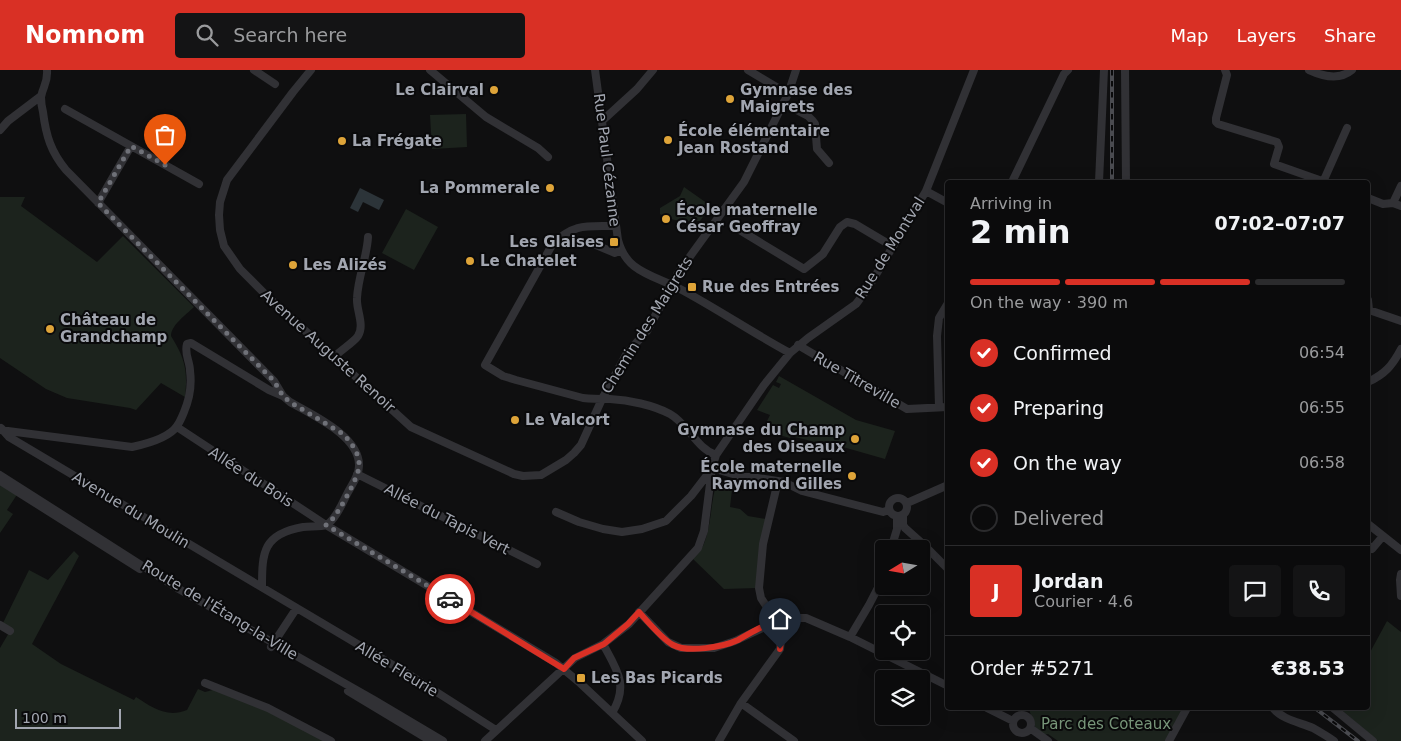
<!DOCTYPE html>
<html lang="en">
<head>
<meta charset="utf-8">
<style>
	body { margin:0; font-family:"DejaVu Sans",sans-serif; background:#141415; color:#f1f3f6; height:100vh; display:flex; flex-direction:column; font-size:19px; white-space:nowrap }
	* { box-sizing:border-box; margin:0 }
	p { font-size:16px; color:#9a9b9d }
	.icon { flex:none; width:28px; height:28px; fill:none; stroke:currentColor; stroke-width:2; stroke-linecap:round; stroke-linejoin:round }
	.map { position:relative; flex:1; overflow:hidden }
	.sheet { position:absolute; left:945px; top:110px; width:425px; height:530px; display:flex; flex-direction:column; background:#0b0b0c; border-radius:5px; box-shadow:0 5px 20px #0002,0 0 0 1px #2b2b2d }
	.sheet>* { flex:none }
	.needle { width:32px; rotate:259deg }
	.buttons { position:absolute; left:875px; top:470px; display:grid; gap:10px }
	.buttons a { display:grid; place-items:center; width:55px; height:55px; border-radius:5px; background:#0b0b0c; box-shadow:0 5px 20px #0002,0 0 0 1px #2b2b2d; font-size:25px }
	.scale { position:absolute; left:15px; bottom:12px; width:106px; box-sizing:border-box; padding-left:5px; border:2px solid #a2a6b0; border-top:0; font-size:14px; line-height:18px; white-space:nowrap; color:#a2a6b0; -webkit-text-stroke:4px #0a0a0b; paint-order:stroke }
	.pin { position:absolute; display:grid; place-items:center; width:42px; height:42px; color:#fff; margin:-51px -21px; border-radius:50% 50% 50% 0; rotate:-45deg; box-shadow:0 0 5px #0007 }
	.pin .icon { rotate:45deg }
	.courier { position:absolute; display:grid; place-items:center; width:50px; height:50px; margin:-25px; border:4px solid #d93025; border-radius:50%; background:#fff; color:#222; box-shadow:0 1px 6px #0007 }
	.summary em { font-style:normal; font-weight:800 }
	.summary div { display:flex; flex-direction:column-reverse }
	.summary { display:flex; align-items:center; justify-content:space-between; height:85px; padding:0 25px }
	h1 { font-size:32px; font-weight:800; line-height:38px }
	.bar { display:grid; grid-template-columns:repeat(4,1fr); gap:8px 5px; align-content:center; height:60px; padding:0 25px }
	.bar i { height:6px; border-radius:4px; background:#2b2b2d }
	.bar .current { background:#d93025 }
	.bar p { grid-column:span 4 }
	.line { display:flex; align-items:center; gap:12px; padding:0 25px; border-top:1px solid #2b2b2d }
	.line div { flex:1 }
	.round { display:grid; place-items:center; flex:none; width:52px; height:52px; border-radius:5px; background:#141415 }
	ol { padding:0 25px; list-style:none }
	li { display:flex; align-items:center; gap:15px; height:55px }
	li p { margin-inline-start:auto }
	li .icon { padding:5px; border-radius:50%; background:#d93025; color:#fff; stroke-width:4 }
	li:last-child { color:#9a9b9d }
	li i { width:28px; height:28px; border:2px solid #2b2b2d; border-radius:50% }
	header { display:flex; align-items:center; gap:30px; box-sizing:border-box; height:70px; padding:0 25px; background:#d93025; color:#fff }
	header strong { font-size:24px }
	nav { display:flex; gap:28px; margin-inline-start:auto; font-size:18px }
	.search { width:350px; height:45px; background:#141415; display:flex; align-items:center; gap:12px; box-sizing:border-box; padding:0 18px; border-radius:5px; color:#9a9b9d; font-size:19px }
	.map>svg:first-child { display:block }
</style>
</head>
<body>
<header>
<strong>Nomnom</strong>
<div class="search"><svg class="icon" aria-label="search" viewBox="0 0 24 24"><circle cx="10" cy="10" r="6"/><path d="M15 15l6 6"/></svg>Search here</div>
<nav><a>Map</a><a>Layers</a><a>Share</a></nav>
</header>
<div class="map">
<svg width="1401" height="671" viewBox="0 0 1401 671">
	<rect width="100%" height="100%" fill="#0f0f10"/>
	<path fill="#1c231d" d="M 466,44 L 467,77 L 432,79 L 430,45 Z
		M 684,117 L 711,136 L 700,151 C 688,151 670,152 660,144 L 660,138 L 680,126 Z
		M 0,127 L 25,127 L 21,136 L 97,192 L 123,166 L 194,237 C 186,245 171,255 171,266 C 185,288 188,301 185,327 L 161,313 L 136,340 L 130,338 L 67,328 L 46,319 L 0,288 Z
		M 406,139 L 438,157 L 414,200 L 382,183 Z
		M 779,306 L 856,350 L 895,361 L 885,389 L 822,371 L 815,372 L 791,366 L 790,368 L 768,362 L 764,357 L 770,345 L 757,340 L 773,315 L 779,318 L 781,314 L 776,312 Z
		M 721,410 L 733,411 L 730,437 L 740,439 L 748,446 L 766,449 L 757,518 L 724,519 L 693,489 C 696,484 701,480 703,476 C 712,456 710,433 717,412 Z
		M 0,411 L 18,423 L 7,440 L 13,444 L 0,463 Z
		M 74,481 L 79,486 L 32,574 L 61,594 L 134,630 L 136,627 C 153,638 167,648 187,640 L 198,619 L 205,622 L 216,619 L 269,640 L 324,671 L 0,671 L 0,578 L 10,561 L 3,553 L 29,500 L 48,510 Z
		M 1387,551 L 1401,562 L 1401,671 L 1378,671 L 1339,638 L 1368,638 L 1368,586 Z
		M 1029,638 L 1184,638 L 1165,671 L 1058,671 L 1048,664 L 1044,665 L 1035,657 C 1034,650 1030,645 1029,638 Z"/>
	<path fill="#2c3439" d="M 360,118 L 384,130 L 379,140 L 363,132 L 358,142 L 350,138 Z"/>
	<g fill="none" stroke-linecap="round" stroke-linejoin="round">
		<path stroke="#313135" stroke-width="8" d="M 47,0 C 48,13 43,16 41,27 C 41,32 42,38 43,42 C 46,66 51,82 66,100 L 274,311 L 283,326
			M 254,0 L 275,14
			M 311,0 L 293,22 L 227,110 L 220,132 L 219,145 L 220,160 L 224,176 L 240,199 L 267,226 L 411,357 L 514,404 L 523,406 L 541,405 L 566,390 L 574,383 L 581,375 L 602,329 L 627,283 L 647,261 L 678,203 L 744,112 L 788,24 L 796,0
			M 430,0 L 486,47 L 538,78 L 548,87
			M 595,0 L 618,170 C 621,181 625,189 634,196 C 648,207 666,211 682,220 C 719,240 753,263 790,283
			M 748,0 L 788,24
			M 1125,0 L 1126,112
			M 1225,0 L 1227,5 L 1216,48 L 1216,52 L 1218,54 L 1277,72 L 1279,77 L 1274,94 L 1325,112
			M 1309,0 C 1322,6 1339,11 1352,0
			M 783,33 L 808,46 L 812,50 L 815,54 L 817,79 L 829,93
			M 65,39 L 199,114
			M 602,51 L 637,19 L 653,0
			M 0,60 L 8,51 L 41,26
			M 1012,112 L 1064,4 L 1068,0
			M 1099,112 L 1104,0
			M 1323,112 L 1347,58
			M 926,121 L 948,133
			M 1368,128 L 1383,134 L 1393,133 L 1401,136
			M 98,133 L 131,76
			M 1393,133 L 1401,116
			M 615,156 C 587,156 573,153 552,175 L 485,295 L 503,306 L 516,310 L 583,328 C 592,329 601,329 610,329 C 629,330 653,335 670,344 C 688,354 696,378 716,385
			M 733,156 L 804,199 L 823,184 L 840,157 L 847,152 L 855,154 L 892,176
			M 596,175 L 615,183 L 621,180
			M 1368,230 L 1369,240 L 1401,251
			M 798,275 L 907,339 L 948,337
			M 334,287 C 340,281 354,272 358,266 C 365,255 356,240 357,228 C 358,207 367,187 368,167
			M 1368,312 C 1385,304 1392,296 1401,279
			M 939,337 L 937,266 L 939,248 L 948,233
			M 177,357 L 326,455 L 556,593 L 580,613 L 642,671
			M 1,358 L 9,367 L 413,607 L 496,660
			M 0,360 L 132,377 C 146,374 169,368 177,356 C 180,352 182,347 184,342 C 190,328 192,316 190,301 C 190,291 184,284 187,274 L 191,273 L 269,320 L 283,326 L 290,332 C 312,345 360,366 359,396 C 359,406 351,416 347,424 C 343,432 335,451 326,455 C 321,457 309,456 303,457 C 263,464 262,482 262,517
			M 712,398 L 743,407 L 751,407 L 784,412 L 802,421 L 883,442 L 889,440
			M 357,404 L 537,494
			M 0,405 L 177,518 L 374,630 L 443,671
			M 778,411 L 763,474 L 759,518 L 761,528 L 774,548 L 781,552
			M 2,412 L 140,499
			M889 437a9 9 0 1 1 18 0a9 9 0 1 1-18 0Z
			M 907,433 L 948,415
			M 556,442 L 579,452 L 603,459 L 622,462 L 642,459 L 666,451 L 691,426 L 711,400
			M 903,445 L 903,455 L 905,458 L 924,475 L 948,499
			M 1368,454 L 1401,480
			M 1368,475 L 1372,479 L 1383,466
			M 891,479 L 897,459 L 897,446
			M 1401,504 L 1400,510 L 1401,526
			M 639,542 L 668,572 L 681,578 L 714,578 L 735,571 L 773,553 L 781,552 L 793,548 L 806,548 L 850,567 L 948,616
			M 0,555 L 10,561
			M 850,567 L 869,535 L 884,506
			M 603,574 C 617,600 629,615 612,643
			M 271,577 L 296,539
			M 205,613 L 268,638 L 331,671
			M 348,621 L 431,671
			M 741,633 L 794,671
			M 987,638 L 1013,651
			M 1273,638 C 1283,650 1299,652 1313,658 C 1320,662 1327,666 1334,671
			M 1333,638 L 1373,671
			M1013 654a9 9 0 1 1 18 0a9 9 0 1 1-18 0Z
			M 1030,658 L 1048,671
			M 485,671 L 575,588 L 603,574 L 629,554 L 698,478 L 704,461 L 712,398 L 716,385 L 764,315 L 790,283 L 808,268 L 856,234 L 868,218 L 926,121 L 974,0
			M 719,671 L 741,633 L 780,579 L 782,563 L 781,552
			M 1169,671 L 1187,638"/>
		<defs>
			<path id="rail" d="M 1112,0 L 1112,112
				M 1315,638 L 1358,671"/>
		</defs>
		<use href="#rail" stroke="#4a4b50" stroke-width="4"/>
		<use href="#rail" stroke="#0a0a0b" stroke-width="2" stroke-dasharray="5.5" stroke-linecap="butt"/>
	</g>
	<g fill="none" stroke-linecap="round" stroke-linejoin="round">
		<path stroke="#6f7178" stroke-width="5" stroke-dasharray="0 9" d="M 165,95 L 131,76 L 98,133 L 274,311 L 283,326 L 290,332 L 343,364 C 351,372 360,384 359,396 C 359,406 341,438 334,447 C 332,450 329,452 326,455 L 450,529"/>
		<path stroke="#d93025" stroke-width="6" d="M 450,529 L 564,599 L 574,588 L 604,574 L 628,554 L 639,542 C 648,552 662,569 673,575 C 688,583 723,577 738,570 C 751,563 765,553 781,552 L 782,563 L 780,579"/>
	</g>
	<g fill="#dea439" stroke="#0a0a0b" stroke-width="2">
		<circle cx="494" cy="20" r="5"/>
		<circle cx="730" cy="29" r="5"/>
		<circle cx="668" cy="70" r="5"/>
		<circle cx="342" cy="71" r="5"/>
		<circle cx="550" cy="118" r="5"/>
		<circle cx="666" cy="149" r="5"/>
		<rect x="609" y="167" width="10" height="10" rx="2.5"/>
		<circle cx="470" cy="191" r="5"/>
		<circle cx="293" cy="195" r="5"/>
		<rect x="687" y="212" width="10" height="10" rx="2.5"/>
		<circle cx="50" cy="259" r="5"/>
		<circle cx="515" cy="350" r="5"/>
		<circle cx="855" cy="369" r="5"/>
		<circle cx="852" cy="406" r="5"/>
		<rect x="576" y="603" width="10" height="10" rx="2.5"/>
	</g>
	<g text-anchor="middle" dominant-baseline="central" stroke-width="4" stroke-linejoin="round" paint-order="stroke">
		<g font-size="15" font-weight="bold" fill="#a2a6b0" stroke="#0a0a0b" text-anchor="start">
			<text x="484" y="20" text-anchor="end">Le Clairval</text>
			<text x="740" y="20">Gymnase des<tspan x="740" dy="17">Maigrets</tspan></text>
			<text x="678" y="61">École élémentaire<tspan x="678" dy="17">Jean Rostand</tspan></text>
			<text x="352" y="71">La Frégate</text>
			<text x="540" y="118" text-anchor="end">La Pommerale</text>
			<text x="676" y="140">École maternelle<tspan x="676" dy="17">César Geoffray</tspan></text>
			<text x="604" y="172" text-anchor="end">Les Glaises</text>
			<text x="480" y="191">Le Chatelet</text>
			<text x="303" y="195">Les Alizés</text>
			<text x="702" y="217">Rue des Entrées</text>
			<text x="60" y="250">Château de<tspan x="60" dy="17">Grandchamp</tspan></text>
			<text x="525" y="350">Le Valcort</text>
			<text x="845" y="360" text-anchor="end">Gymnase du Champ<tspan x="845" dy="17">des Oiseaux</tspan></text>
			<text x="842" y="397" text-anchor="end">École maternelle<tspan x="842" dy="17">Raymond Gilles</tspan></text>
			<text x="591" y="608">Les Bas Picards</text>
		</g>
		<g font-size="15" fill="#a2a6b0" stroke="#0a0a0b">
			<text transform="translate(607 90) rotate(83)">Rue Paul Cézanne</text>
			<text transform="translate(890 178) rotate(-58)">Rue de Montval</text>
			<text transform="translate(647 255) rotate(-58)">Chemin des Maigrets</text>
			<text transform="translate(328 281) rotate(42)">Avenue Auguste Renoir</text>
			<text transform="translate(857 310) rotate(30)">Rue Titreville</text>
			<text transform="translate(251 407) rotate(33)">Allée du Bois</text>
			<text transform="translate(131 440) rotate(31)">Avenue du Moulin</text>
			<text transform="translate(447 449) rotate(27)">Allée du Tapis Vert</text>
			<text transform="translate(220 540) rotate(31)">Route de l'Étang-la-Ville</text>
			<text transform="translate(397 599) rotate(31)">Allée Fleurie</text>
		</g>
		<g font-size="15" fill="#7a997c" stroke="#0a0a0b">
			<text x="1106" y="654">Parc des Coteaux</text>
		</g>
	</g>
</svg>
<div class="buttons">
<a><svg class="needle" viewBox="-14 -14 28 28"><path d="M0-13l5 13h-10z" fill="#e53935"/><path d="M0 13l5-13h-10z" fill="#9a9b9d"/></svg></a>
<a><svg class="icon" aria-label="locate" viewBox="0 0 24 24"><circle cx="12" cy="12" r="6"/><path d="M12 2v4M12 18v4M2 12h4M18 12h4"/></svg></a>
<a><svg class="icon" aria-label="layers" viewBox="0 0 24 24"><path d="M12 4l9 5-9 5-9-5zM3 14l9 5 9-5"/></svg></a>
</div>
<div class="scale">100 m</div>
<div class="pin" style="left:165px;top:95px;background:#ea580c"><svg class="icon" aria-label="bag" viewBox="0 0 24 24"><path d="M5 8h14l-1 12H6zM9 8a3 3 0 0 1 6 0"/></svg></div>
<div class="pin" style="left:780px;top:579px;background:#1f2937"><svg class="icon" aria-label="home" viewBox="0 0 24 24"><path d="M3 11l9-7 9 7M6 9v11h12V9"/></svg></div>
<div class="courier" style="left:450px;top:529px"><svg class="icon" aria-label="car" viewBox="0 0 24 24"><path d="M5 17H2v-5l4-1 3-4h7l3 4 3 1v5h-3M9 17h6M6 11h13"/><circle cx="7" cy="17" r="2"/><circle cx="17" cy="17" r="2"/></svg></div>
<section class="sheet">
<div class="summary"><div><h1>2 min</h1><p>Arriving in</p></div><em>07:02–07:07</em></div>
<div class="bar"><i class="current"></i><i class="current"></i><i class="current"></i><i></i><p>On the way · 390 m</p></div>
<ol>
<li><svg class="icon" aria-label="check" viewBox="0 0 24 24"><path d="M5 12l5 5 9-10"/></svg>Confirmed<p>06:54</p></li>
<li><svg class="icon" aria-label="check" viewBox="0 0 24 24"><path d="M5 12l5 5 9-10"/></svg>Preparing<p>06:55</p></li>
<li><svg class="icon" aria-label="check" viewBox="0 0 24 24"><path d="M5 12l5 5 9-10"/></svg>On the way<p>06:58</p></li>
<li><i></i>Delivered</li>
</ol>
<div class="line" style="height:90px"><b class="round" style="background:#d93025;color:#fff">J</b><div><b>Jordan</b><p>Courier · 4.6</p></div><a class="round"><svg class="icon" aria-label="chat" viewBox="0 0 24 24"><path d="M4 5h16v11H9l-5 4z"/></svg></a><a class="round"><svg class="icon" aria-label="phone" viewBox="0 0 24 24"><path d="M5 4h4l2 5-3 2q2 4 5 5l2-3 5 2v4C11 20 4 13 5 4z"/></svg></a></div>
<div class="line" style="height:65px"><div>Order #5271</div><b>€38.53</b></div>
</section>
</div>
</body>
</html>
